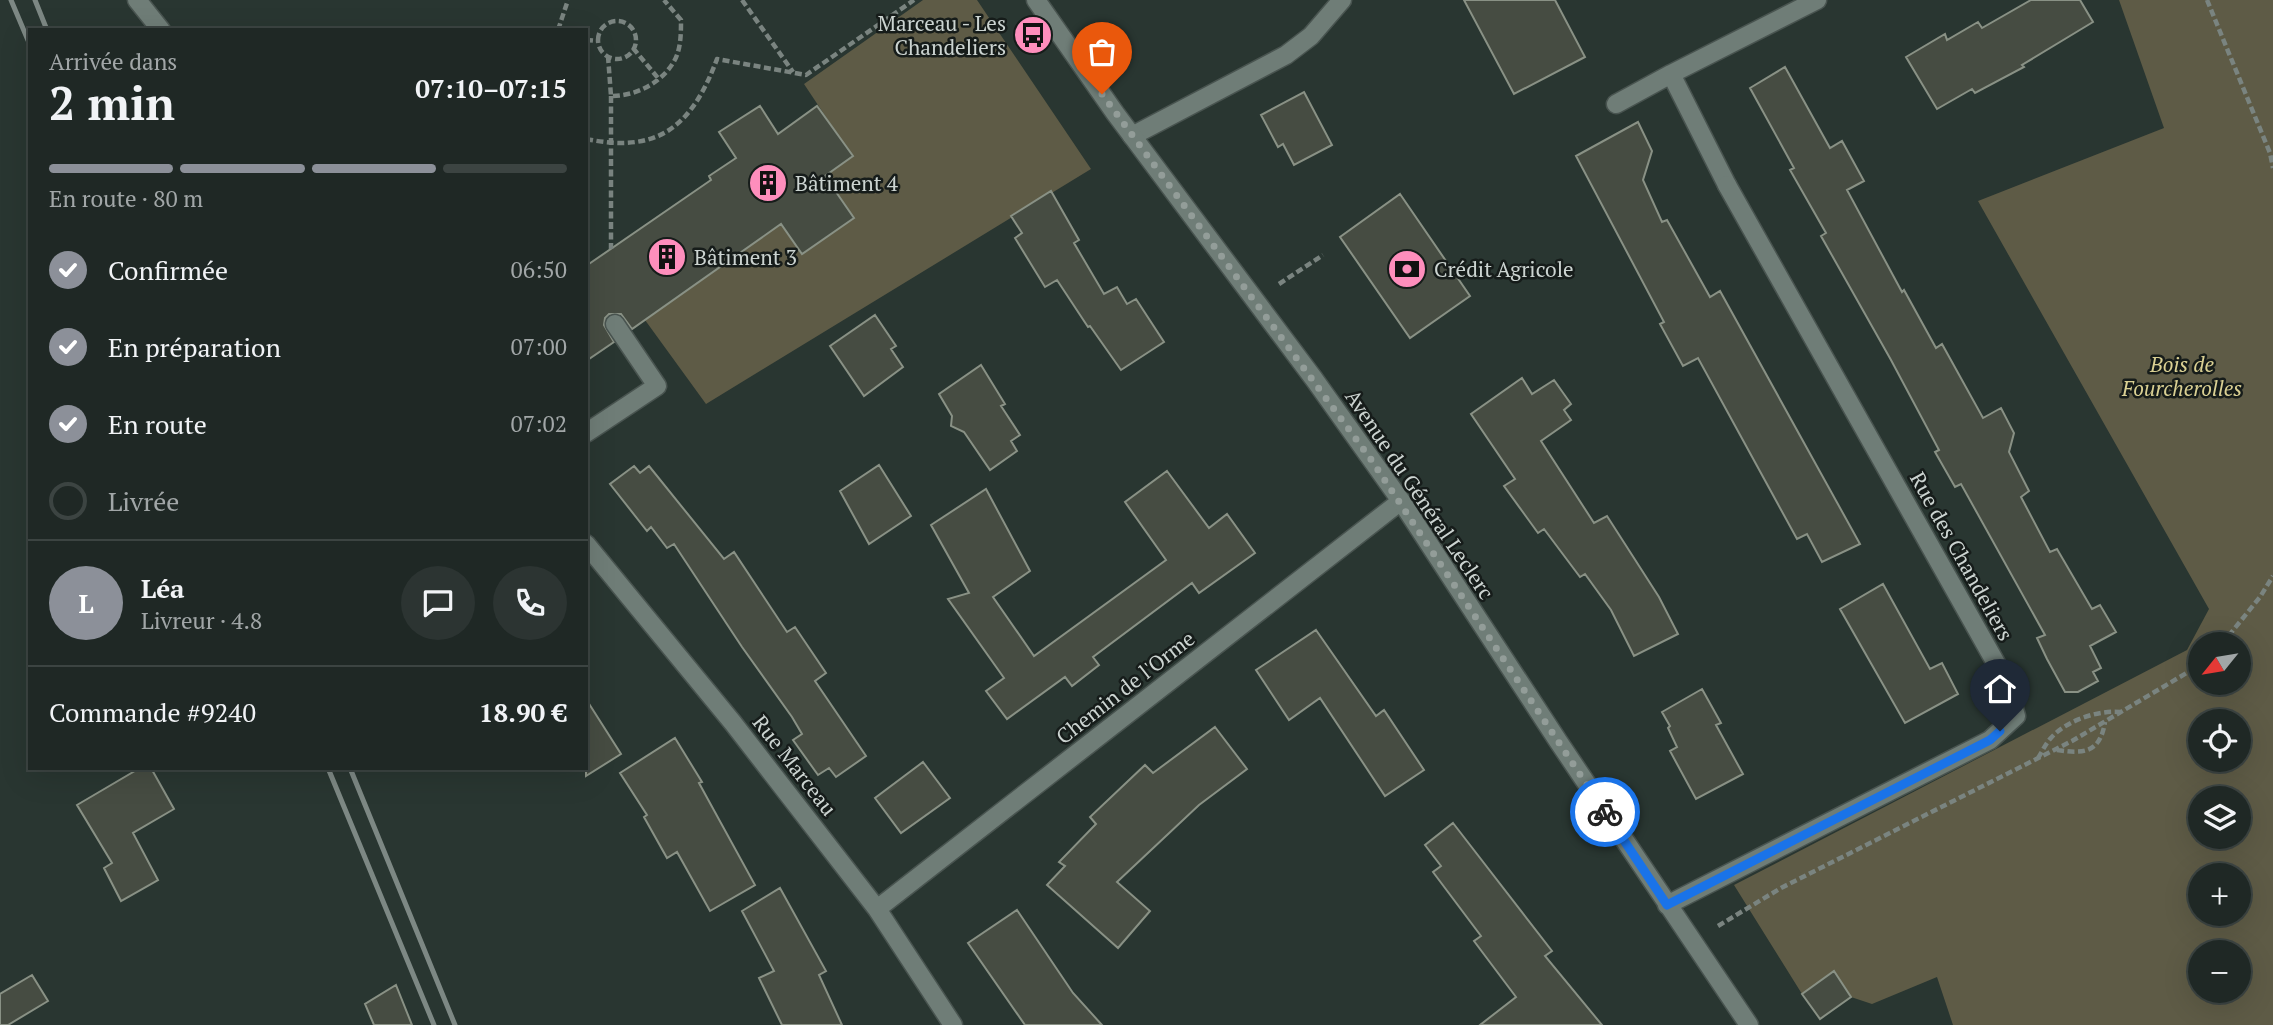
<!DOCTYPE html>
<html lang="fr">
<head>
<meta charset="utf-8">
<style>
	body { margin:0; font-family:"PT Serif",serif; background:#2c3432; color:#f1f3f6; height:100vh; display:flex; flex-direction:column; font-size:26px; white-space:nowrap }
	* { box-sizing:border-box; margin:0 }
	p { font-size:23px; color:#a1a6a7 }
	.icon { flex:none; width:38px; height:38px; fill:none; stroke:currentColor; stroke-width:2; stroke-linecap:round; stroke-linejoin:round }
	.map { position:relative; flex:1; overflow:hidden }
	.details { position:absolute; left:28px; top:28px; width:560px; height:742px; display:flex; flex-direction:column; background:#1f2825; border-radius:0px; box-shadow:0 7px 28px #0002,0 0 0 2px #3c4442 }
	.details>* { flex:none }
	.needle { width:46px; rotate:240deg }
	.tools { position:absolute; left:2188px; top:632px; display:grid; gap:14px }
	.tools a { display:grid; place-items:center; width:63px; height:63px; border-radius:50%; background:#1f2825; box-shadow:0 7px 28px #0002,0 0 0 2px #3c4442; font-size:35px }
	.pin { position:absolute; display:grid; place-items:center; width:60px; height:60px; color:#fff; margin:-72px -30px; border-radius:50% 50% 50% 0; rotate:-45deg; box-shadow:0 0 7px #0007 }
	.pin .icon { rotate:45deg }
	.courier { position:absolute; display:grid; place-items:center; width:70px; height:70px; margin:-35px; border:5px solid #1a73e8; border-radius:50%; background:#fff; color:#222; box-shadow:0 2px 9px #0007 }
	.head em { font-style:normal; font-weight:800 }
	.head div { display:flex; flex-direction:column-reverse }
	.head { display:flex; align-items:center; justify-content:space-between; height:119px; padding:0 21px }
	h1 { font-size:46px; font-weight:800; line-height:52px }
	.bar { display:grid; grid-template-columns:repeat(4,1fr); gap:10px 7px; align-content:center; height:84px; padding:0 21px }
	.bar i { height:9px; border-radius:5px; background:#3c4442 }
	.bar .current { background:#8c9099 }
	.bar p { grid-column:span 4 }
	.line { display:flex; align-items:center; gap:18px; padding:0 21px; border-top:2px solid #3c4442 }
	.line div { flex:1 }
	.round { display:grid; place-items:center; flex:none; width:74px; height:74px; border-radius:37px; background:#2c3432 }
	ol { padding:0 21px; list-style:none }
	li { display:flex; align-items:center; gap:21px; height:77px }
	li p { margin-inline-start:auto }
	li .icon { padding:7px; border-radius:50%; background:#8c9099; color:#fff; stroke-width:4 }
	li:last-child { color:#a1a6a7 }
	li i { width:38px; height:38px; border:4px solid #3c4442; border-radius:50% }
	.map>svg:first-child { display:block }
</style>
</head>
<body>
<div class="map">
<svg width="2273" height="1025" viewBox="0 0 2273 1025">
	<rect width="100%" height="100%" fill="#293631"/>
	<path fill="#5e5b46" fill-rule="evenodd" d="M 923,0 L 977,0 L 1091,169 L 706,404 L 645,320 L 753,244 L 775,222 L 854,218 L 833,187 L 821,179 L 852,156 L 804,84 Z
		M 2119,0 L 2273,0 L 2273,1025 L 1953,1025 L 1937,977 L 1872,1004 L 1851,997 L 1834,972 L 1802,994 L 1734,885 L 2187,650 L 2209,609 L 1978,201 L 2164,128 ZM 2200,644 L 2238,644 L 2238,682 L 2200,682 ZM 2200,721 L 2238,721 L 2238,760 L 2200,760 ZM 2200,798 L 2238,798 L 2238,836 L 2200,836 ZM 2200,875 L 2238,875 L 2238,914 L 2200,914 ZM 2200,952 L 2238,952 L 2238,990 L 2200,990 Z"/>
	<path fill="#464c42" stroke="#899185" stroke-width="2" d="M 1464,0 L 1555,0 L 1585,57 L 1514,94 Z
		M 2031,0 L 2080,0 L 2093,22 L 2022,65 L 2024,67 L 1975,93 L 1972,89 L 1937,109 L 1906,57 L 1945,34 L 1947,40 L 1978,22 L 1982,28 Z
		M 1785,67 L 1830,148 L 1842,141 L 1864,181 L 1847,190 L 1902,292 L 1904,290 L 1936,348 L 1942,344 L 1983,418 L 2001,408 L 2014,433 L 2009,452 L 2029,491 L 2021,497 L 2050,552 L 2057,549 L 2092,609 L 2100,605 L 2116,632 L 2090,646 L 2101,668 L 2093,672 L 2098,681 L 2078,692 L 2065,692 L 2047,659 L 2037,638 L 2045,635 L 1961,484 L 1955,487 L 1935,452 L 1939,450 L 1891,360 L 1821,236 L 1826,233 L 1790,170 L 1794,168 L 1750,88 Z
		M 1304,92 L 1332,145 L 1294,165 L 1283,144 L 1278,147 L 1261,115 Z
		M 760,106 L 778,134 L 817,106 L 853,156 L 825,176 L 854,218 L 802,254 L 781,224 L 632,329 L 621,314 L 609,314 L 605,318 L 604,325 L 614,342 L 586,361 L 586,266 L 711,180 L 709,176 L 736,158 L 719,132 Z
		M 1638,122 L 1652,151 L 1643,180 L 1662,222 L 1667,220 L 1710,297 L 1720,291 L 1860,544 L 1822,562 L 1807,534 L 1797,539 L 1698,358 L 1683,366 L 1660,324 L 1664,322 L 1576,156 Z
		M 1051,191 L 1079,240 L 1074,243 L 1104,294 L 1117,287 L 1127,304 L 1136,299 L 1164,342 L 1121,370 L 1090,326 L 1088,327 L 1057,280 L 1045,287 L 1015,238 L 1022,233 L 1011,216 Z
		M 1400,194 L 1470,296 L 1410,338 L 1340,237 Z
		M 875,315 L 896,346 L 891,349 L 903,367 L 864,396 L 830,346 Z
		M 981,365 L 1005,404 L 1001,406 L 1020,435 L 1011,441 L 1017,451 L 990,470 L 964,432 L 951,426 L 952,416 L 939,394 Z
		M 1522,378 L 1532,394 L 1554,380 L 1571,404 L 1564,410 L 1571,420 L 1541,441 L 1594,523 L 1607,516 L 1659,597 L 1678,634 L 1634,656 L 1611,610 L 1585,574 L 1580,577 L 1544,529 L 1538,533 L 1504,486 L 1515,479 L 1471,414 Z
		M 879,465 L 911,516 L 869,544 L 840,491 Z
		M 634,466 L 640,473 L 649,466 L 724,559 L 734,552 L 787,632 L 795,627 L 826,673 L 815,681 L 866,756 L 836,777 L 829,768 L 818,775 L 793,740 L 802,734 L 792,717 L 742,647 L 674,544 L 667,548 L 651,527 L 647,531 L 610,484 Z
		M 1167,471 L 1209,528 L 1227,514 L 1255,553 L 1199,593 L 1192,583 L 1093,657 L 1099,665 L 1072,686 L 1065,677 L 1007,719 L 986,691 L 1004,678 L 948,599 L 969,593 L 931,525 L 986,489 L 1030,571 L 993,597 L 1034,656 L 1166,560 L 1125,502 Z
		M 1883,584 L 1930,669 L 1942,663 L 1958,694 L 1905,723 L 1840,609 Z
		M 1316,630 L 1376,716 L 1384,710 L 1424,770 L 1385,796 L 1320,698 L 1289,720 L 1256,670 Z
		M 1702,689 L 1721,723 L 1716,725 L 1743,774 L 1696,799 L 1670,751 L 1677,747 L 1668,728 L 1670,726 L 1662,712 Z
		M 586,699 L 621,754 L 586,776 Z
		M 1215,727 L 1247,769 L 1199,805 L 1117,882 L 1150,911 L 1118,948 L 1047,885 L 1065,866 L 1059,862 L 1096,824 L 1090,817 L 1145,765 L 1153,773 Z
		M 675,738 L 702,782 L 699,783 L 755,885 L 710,911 L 677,852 L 667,858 L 644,817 L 647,815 L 620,773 Z
		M 923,762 L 950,798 L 901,833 L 875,798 Z
		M 140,768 L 151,768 L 174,809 L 133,833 L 158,880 L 121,901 L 104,868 L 112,863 L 77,805 Z
		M 1453,823 L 1552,951 L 1545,956 L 1602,1025 L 1480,1025 L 1516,997 L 1474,941 L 1481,936 L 1433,872 L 1441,866 L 1425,845 Z
		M 780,888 L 826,971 L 819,975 L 842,1025 L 782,1025 L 759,978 L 774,971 L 742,911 Z
		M 1017,910 L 1073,993 L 1102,1025 L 1025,1025 L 968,943 Z
		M 1834,971 L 1851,997 L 1820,1019 L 1802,994 Z
		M 32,975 L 48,1001 L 8,1025 L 0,1025 L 0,994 Z
		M 396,985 L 412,1025 L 374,1025 L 365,1004 Z"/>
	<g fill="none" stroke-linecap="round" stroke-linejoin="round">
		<defs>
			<path id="lane" d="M 1616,104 L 1671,74
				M 1132,136 L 1286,55 L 1311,36 L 1342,0
				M 1727,185 L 1671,74 L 1817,0
				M 586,433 L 657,386 L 615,324"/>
			<path id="street" d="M 137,0 L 161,30
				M 586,544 L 733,723 L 877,909 L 953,1025
				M 1667,905 L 1990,740 L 2016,716 L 2006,681 L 1727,185
				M 877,909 L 1401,501"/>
			<path id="secondary" d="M 1036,0 L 1115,113 L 1314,379 L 1401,501 L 1558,741 L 1749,1025"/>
		</defs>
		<use href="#lane" stroke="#495450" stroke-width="21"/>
		<use href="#street" stroke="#495450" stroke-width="21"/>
		<use href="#secondary" stroke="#495450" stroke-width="21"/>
		<path stroke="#7a8480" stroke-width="4.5" stroke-dasharray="7 3.5" stroke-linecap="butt" d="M 742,0 L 793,72
			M 2207,0 L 2270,153 L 2273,168
			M598 40a19 19 0 1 1 38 0a19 19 0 1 1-38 0Z
			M 558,30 L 568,0
			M 586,40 L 598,41
			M 633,48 L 658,78
			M 608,56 L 611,96 C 635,96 660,84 673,63 C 681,51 681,34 681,20 L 664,0
			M 611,96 L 611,249
			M 586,139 C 659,154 692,126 717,59 L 806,75 L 914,0
			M 1279,284 L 1323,255
			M 2222,644 L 2260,597 L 2273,576
			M 2057,750 C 2084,754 2100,753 2105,722
			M 2038,758 C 2042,752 2045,745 2050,739 C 2065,721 2097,710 2120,712
			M 1718,926 L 1781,888 L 2072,741 L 2200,665"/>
		<use href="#lane" stroke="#6f7d77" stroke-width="18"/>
		<use href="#street" stroke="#6f7d77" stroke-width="18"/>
		<use href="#secondary" stroke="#6f7d77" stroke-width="18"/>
		<path stroke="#7d8884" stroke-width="5" d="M 11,0 L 30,45
			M 35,0 L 47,30
			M 328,768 L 434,1025
			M 350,768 L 455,1025"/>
	</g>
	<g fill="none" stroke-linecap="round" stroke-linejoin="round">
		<path stroke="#939d99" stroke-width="7" stroke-dasharray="0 12.6" d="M 1102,94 L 1370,458 L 1605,812"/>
		<path stroke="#1a73e8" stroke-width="9" d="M 1605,812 L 1667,905 L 1990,740 L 2000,731"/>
	</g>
	<defs>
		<symbol id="bus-disc" viewBox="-11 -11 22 22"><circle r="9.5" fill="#fe8ebc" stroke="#161c1a"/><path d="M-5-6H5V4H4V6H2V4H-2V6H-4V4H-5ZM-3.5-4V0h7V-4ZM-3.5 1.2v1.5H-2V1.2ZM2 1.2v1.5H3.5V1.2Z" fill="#111"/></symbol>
		<symbol id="building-disc" viewBox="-11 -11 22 22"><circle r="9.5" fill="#fe8ebc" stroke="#161c1a"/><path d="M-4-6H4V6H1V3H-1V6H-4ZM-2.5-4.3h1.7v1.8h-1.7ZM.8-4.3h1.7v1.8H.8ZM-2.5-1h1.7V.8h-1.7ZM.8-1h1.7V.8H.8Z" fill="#111"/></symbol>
		<symbol id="bank-disc" viewBox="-11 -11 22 22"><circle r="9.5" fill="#fe8ebc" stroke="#161c1a"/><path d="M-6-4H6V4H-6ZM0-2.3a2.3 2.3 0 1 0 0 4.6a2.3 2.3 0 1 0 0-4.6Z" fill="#111"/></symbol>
	</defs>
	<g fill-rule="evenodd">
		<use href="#bus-disc" x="1011" y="13" width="44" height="44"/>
		<use href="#building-disc" x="746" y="161" width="44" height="44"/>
		<use href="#building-disc" x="645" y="235" width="44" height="44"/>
		<use href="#bank-disc" x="1385" y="247" width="44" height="44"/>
	</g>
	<g text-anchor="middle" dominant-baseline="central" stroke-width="5" stroke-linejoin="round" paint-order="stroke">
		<g font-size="21" fill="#ccd4d1" stroke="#161c1a" text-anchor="start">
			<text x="1006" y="23" text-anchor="end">Marceau - Les<tspan x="1006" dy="24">Chandeliers</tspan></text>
			<text x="795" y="183">Bâtiment 4</text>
			<text x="694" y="257">Bâtiment 3</text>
			<text x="1434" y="269">Crédit Agricole</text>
		</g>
		<g font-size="21" font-style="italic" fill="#dad093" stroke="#161c1a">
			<text x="2182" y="364">Bois de<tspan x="2182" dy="24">Fourcherolles</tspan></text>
		</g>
		<g font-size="21" fill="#ccd4d1" stroke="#161c1a">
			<text transform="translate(1420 494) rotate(56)">Avenue du Général Leclerc</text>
			<text transform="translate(1962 556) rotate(61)">Rue des Chandeliers</text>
			<text transform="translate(1125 687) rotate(-38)">Chemin de l'Orme</text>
			<text transform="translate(795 765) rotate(52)">Rue Marceau</text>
		</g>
	</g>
</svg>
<div class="tools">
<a><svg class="needle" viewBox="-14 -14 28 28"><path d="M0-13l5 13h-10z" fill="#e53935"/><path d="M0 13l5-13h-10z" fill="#a1a6a7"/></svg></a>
<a><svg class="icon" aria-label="locate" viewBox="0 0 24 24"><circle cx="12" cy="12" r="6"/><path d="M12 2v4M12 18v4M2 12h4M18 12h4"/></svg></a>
<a><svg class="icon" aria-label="layers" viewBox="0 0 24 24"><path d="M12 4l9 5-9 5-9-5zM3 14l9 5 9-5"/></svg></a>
<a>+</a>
<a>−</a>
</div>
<div class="pin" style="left:1102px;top:94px;background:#ea580c"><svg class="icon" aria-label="bag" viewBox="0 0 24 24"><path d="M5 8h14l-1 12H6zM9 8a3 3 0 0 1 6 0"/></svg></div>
<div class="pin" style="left:2000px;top:731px;background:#1f2937"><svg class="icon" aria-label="home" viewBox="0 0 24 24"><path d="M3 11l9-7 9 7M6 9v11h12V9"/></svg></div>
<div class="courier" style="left:1605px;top:812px"><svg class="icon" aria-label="bike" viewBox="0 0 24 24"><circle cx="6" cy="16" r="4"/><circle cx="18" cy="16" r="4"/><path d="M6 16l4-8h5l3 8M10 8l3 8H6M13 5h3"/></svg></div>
<section class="details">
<div class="head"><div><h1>2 min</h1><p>Arrivée dans</p></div><em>07:10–07:15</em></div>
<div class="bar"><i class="current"></i><i class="current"></i><i class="current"></i><i></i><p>En route · 80 m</p></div>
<ol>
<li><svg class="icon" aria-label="check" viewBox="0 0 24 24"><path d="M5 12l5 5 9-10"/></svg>Confirmée<p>06:50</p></li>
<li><svg class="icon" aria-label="check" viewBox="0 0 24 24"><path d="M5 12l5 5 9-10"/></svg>En préparation<p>07:00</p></li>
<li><svg class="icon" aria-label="check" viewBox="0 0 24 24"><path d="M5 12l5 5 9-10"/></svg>En route<p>07:02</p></li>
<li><i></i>Livrée</li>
</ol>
<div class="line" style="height:126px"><b class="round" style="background:#8c9099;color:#fff">L</b><div><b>Léa</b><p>Livreur · 4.8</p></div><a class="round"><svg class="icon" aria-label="chat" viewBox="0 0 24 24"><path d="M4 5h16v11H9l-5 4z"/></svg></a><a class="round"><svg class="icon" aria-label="phone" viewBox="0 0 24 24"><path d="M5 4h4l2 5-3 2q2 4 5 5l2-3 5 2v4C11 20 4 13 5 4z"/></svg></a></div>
<div class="line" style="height:91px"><div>Commande #9240</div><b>18.90 €</b></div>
</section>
</div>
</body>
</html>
